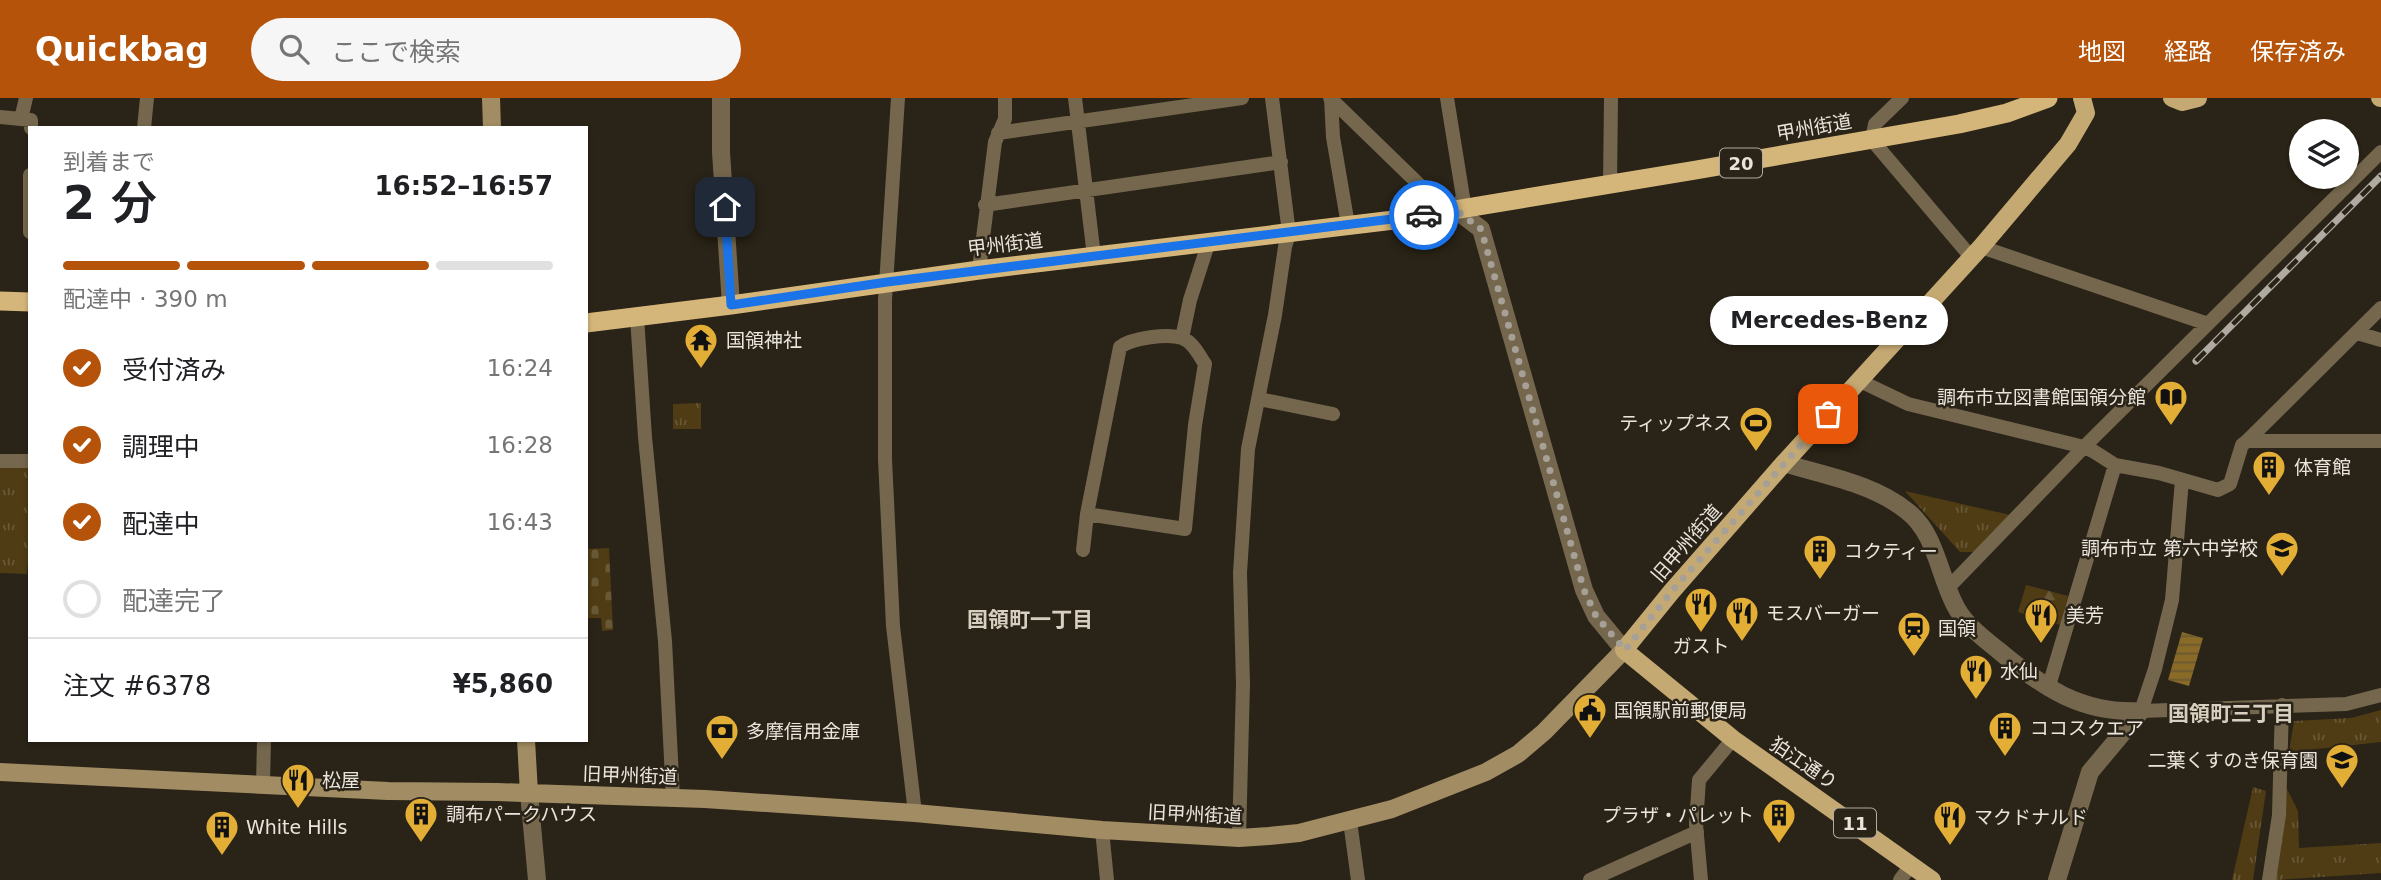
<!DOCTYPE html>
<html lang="ja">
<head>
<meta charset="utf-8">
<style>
	body { margin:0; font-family:"DejaVu Sans","Noto Sans JP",sans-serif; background:#f6f6f6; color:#202124; height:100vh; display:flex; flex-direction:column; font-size:26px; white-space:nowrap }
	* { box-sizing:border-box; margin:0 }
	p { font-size:23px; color:#757577 }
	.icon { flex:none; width:38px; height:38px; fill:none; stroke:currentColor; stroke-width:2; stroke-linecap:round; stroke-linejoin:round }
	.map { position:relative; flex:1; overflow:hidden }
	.details { position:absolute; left:28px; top:28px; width:560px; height:616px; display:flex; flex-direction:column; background:#fff; border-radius:0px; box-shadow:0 2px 5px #0004 }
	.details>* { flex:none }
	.controls { position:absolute; left:2289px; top:21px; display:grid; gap:14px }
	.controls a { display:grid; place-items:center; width:70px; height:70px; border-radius:50%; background:#fff; box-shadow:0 2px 5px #0004; font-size:35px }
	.pin { position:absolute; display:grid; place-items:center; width:60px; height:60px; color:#fff; margin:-30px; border-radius:14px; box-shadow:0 4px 10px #0006 }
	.courier { position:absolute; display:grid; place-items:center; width:70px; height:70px; margin:-35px; border:5px solid #1a73e8; border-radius:50%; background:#fff; color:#222; box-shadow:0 2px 9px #0007 }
	.bubble { position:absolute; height:49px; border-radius:24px; background:#fff; box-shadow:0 2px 5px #0004; font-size:23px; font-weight:600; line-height:49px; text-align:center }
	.summary em { font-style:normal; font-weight:600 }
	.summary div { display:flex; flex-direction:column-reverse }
	.summary { display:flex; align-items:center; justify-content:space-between; height:119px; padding:0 35px }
	h1 { font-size:46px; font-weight:600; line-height:52px }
	.bar { display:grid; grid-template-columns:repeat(4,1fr); gap:10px 7px; align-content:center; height:84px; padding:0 35px }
	.bar i { height:9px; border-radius:5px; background:#e0e0e0 }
	.bar .on { background:#b45309 }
	.bar p { grid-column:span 4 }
	.line { display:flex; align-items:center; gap:18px; padding:0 35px; border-top:2px solid #e0e0e0 }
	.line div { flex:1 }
	ol { padding:0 35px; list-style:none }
	li { display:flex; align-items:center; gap:21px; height:77px }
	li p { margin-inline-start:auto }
	li .icon { padding:7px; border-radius:50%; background:#b45309; color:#fff; stroke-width:4 }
	li:last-child { color:#757577 }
	li i { width:38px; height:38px; border:4px solid #e0e0e0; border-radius:50% }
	header { display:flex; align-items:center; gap:42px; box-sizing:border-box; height:98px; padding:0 35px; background:#b45309; color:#fff }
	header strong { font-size:33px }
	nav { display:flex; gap:38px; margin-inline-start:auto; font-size:24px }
	.search { width:490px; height:63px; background:#f6f6f6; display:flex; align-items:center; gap:18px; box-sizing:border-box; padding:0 24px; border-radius:38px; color:#757577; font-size:26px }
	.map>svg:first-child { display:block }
</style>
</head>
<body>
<header>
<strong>Quickbag</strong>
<div class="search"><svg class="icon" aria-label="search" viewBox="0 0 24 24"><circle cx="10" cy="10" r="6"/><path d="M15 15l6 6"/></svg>ここで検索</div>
<nav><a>地図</a><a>経路</a><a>保存済み</a></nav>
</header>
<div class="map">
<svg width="2381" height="782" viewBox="0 0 2381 782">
	<defs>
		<pattern id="forest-firs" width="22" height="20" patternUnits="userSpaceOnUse" patternTransform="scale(1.75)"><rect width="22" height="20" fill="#4f3c14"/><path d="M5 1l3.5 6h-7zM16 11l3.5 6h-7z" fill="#685836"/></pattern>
		<pattern id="cemetery-stones" width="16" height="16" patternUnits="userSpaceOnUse" patternTransform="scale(1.75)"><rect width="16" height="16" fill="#4f3c14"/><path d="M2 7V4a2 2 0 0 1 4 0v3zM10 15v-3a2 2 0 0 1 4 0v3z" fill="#685836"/></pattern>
		<pattern id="park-tufts" width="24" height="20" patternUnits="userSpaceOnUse" patternTransform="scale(1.75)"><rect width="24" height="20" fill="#4f3c14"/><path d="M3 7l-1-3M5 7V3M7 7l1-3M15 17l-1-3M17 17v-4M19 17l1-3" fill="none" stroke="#685836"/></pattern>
		<pattern id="water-rules" width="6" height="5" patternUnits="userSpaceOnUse" patternTransform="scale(1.75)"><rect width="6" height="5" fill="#896a26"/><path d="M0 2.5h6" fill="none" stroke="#685734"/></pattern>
	</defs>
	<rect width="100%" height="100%" fill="#2a2317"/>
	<path fill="url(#forest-firs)" d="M 2026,487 L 2068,498 L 2060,527 L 2018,514 Z"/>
	<path fill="url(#cemetery-stones)" d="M 609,450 L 613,532 L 602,533 L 601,520 L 586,520 L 586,451 Z"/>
	<path fill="url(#park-tufts)" d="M 701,305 L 701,331 L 673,331 L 673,306 Z
		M 0,369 L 30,369 L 30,436 L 27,476 L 0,475 Z
		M 1905,393 L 2010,417 L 1974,454 L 1960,454 Z
		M 2381,612 L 2381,644 L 2289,654 L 2294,623 L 2351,620 Z
		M 2285,687 L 2298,713 L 2299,750 L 2381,745 L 2381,775 L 2276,782 Z
		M 2253,689 L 2266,693 L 2253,782 L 2232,782 Z"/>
	<path fill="url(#water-rules)" d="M 2182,534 L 2203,540 L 2189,588 L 2168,582 Z"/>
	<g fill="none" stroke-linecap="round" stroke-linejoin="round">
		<path stroke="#74674d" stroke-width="14" d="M 898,0 L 885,202 L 885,361 L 893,528 L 915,715
			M 1075,0 L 1094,158
			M 1330,0 L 1435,102 L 1456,112 L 1463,99 L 1447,0
			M 1331,0 L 1333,39 L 1348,127
			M 1902,0 L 1875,26 L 1872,42 L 1971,159
			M 0,19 L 31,22 L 31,30
			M 21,21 L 26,0
			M 144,30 L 147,0
			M 998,35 L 1242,0
			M 30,77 L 30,134
			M 1610,86 L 1611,0
			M 985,107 L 1281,64
			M 1981,149 L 2208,226
			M 979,172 L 995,44 L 1005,21 L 1005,0
			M 637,219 L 645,339 L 665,543 L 673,700
			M 2357,235 L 2381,242
			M 1182,240 L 1190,202 L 1209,143
			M 1858,282 L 1908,306 L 2084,349 L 2093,353 L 2115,367 L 2159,375 L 2218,392 L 2230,386 L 2242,347 L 2247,343 L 2381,343
			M 1259,301 L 1333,316
			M 2247,343 L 2381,210
			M 0,363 L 30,363
			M 2182,382 L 2172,502 L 2155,571 L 2141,613 L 2346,606 L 2381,597
			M 1083,452 L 1087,416 L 1185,431 L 1195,327 L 1205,266 C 1199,257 1193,244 1182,240 C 1168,235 1132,240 1120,249 L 1087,416
			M 1948,490 L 2084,349 L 2381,54
			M 2048,591 L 2115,367
			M 263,686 L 264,642
			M 1350,723 L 1358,782
			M 1102,732 L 1107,782
			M 1239,740 L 1243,586 L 1240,475 L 1248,351 L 1275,217 L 1285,149 L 1289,135 L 1272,0
			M 1590,782 L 1697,734
			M 1701,782 L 1696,726 L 1699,682 L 1733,641
			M 1900,782 L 1912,766
			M 2269,782 L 2279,717 L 2282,607"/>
		<path stroke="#74674d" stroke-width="18" d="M 721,0 L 721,54 L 731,207
			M 1456,112 L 1481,131 L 1584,492 L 1596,518 L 1624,552
			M 1784,365 C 1825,378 1872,385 1907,413 C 1937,436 1939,480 1957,511 C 1966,527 1984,541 1998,552 C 2042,589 2081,616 2141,613
			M 529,695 L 537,782
			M 2057,782 L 2090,674 L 2141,613"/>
		<path stroke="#a28c63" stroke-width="18" d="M 491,0 L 492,30
			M 526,642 L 529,695
			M 0,674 L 388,693 L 497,694 L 705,701 L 915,715 L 1102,732 L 1239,740 L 1269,738 L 1299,735 L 1392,711 L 1486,674 L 1518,656 L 1544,634 L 1624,552"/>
		<path stroke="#c5a973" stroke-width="18" d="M 2172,0 L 2182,4 L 2198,0
			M 2380,0 L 2381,0
			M 1932,782 L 1733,641 L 1624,552 L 1672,493 L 1784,365 L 1981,149 L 2068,46 L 2086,15 L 2082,0"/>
		<path stroke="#d5b67a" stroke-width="19" d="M 0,203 L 30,204
			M 586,225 L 731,207 L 979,172 L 1394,122 L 1696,72 L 1959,26 L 2007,15 L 2048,0"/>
		<defs>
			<path id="rail" d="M 2196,263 L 2381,78"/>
		</defs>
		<use href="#rail" stroke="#b0aba2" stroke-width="7"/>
		<use href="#rail" stroke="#2a2317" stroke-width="4.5" stroke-dasharray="13" stroke-linecap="butt"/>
	</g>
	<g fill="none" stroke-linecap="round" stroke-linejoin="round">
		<path stroke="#a6a097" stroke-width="7" stroke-dasharray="0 12.6" d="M 1424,117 L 1456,112 L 1481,131 L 1584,492 L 1596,518 L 1625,552 L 1672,493 L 1828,316"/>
		<path stroke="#1a73e8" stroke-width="9" d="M 725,109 L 731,207 L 887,184 L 1424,117"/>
	</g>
	<defs>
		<symbol id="temple-pin" viewBox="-11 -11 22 30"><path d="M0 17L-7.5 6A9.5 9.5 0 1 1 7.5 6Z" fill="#e3ae35" stroke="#2a2317"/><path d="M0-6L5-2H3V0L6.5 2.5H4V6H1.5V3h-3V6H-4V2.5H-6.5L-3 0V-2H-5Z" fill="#111"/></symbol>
		<symbol id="library-pin" viewBox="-11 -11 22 30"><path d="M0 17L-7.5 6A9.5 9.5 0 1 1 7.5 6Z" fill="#e3ae35" stroke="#2a2317"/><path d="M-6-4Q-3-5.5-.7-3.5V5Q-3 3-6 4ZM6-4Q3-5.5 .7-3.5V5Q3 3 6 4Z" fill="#111"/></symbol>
		<symbol id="stadium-pin" viewBox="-11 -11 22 30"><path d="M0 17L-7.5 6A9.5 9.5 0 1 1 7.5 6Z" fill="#e3ae35" stroke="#2a2317"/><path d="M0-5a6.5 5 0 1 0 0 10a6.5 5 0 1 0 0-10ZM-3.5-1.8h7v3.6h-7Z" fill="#111"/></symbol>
		<symbol id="building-pin" viewBox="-11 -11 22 30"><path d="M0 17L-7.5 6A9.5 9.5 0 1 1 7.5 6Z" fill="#e3ae35" stroke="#2a2317"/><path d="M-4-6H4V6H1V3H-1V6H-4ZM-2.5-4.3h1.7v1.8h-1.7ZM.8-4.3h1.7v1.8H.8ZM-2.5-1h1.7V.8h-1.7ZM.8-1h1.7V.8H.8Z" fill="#111"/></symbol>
		<symbol id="school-pin" viewBox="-11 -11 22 30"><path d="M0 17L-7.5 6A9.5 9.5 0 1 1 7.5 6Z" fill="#e3ae35" stroke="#2a2317"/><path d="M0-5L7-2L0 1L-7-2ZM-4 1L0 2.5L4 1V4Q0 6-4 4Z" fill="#111"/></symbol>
		<symbol id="restaurant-pin" viewBox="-11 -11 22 30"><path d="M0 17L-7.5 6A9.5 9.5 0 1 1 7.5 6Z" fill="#e3ae35" stroke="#2a2317"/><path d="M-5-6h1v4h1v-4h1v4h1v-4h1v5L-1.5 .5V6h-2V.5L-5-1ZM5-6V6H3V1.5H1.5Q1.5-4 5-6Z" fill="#111"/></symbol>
		<symbol id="station-pin" viewBox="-11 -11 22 30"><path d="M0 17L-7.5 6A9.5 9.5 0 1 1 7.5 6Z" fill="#e3ae35" stroke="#2a2317"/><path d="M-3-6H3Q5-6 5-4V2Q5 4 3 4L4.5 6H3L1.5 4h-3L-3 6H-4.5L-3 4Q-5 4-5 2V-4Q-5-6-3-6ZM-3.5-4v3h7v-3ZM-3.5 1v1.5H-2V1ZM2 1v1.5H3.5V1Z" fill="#111"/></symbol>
		<symbol id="civic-pin" viewBox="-11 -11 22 30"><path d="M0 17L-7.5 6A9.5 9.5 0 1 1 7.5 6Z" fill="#e3ae35" stroke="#2a2317"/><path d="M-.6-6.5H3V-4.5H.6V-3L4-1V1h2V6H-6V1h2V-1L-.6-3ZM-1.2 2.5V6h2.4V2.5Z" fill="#111"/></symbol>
		<symbol id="bank-pin" viewBox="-11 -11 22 30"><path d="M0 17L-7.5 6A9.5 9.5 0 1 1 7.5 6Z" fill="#e3ae35" stroke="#2a2317"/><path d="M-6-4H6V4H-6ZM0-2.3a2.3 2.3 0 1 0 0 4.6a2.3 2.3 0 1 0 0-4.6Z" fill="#111"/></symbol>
	</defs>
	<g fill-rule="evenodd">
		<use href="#temple-pin" x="682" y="223" width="38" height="52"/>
		<use href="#library-pin" x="2152" y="280" width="38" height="52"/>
		<use href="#stadium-pin" x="1737" y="306" width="38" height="52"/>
		<use href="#building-pin" x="2250" y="350" width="38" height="52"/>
		<use href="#school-pin" x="2263" y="431" width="38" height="52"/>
		<use href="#building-pin" x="1801" y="434" width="38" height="52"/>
		<use href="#restaurant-pin" x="1682" y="487" width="38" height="52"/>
		<use href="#restaurant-pin" x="1723" y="496" width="38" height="52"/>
		<use href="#restaurant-pin" x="2022" y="498" width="38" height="52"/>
		<use href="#station-pin" x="1895" y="511" width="38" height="52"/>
		<use href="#restaurant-pin" x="1957" y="554" width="38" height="52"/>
		<use href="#civic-pin" x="1571" y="593" width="38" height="52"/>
		<use href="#building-pin" x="1986" y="611" width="38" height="52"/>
		<use href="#bank-pin" x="703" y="614" width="38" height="52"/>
		<use href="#school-pin" x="2323" y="643" width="38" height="52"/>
		<use href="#restaurant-pin" x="279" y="663" width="38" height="52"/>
		<use href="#building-pin" x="402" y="697" width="38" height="52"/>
		<use href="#building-pin" x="1760" y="698" width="38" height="52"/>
		<use href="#restaurant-pin" x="1931" y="700" width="38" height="52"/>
		<use href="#building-pin" x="203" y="710" width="38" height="52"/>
	</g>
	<g text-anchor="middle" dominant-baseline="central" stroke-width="5" stroke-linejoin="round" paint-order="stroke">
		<g fill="#2a2317" stroke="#b0aaa1" stroke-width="2">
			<rect x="1720" y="50.5" width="42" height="29" rx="5"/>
			<rect x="1834" y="710.5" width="42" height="29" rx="5"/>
		</g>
		<g font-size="18" font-weight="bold" fill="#e9e4dc">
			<text x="1741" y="65">20</text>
			<text x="1855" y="725">11</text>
		</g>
		<g font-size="19" fill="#e9e4dc" stroke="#2a2317">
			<text transform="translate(1814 29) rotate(-10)">甲州街道</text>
			<text transform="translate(1005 146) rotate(-7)">甲州街道</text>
			<text transform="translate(1686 445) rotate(-49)">旧甲州街道</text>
			<text transform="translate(1804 665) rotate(34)">狛江通り</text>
			<text transform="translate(630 677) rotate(2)">旧甲州街道</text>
			<text transform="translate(1195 716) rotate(3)">旧甲州街道</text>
		</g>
		<g font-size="19" fill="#e9e4dc" stroke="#2a2317" text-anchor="start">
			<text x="726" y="242">国領神社</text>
			<text x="2146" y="299" text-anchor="end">調布市立図書館国領分館</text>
			<text x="1732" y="325" text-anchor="end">ティップネス</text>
			<text x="2294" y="369">体育館</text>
			<text x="2258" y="450" text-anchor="end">調布市立 第六中学校</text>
			<text x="1844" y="453">コクティー</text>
			<text x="1766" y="515">モスバーガー</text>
			<text x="2066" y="517">美芳</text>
			<text x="1938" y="530">国領</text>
			<text x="1701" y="548" text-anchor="middle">ガスト</text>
			<text x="2000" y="573">水仙</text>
			<text x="1614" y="612">国領駅前郵便局</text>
			<text x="2030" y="630">ココスクエア</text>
			<text x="746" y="633">多摩信用金庫</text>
			<text x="2318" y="662" text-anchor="end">二葉くすのき保育園</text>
			<text x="322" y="682">松屋</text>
			<text x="446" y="716">調布パークハウス</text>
			<text x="1754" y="717" text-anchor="end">プラザ・パレット</text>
			<text x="1974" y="719">マクドナルド</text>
			<text x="246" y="729">White Hills</text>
		</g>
		<g font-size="21" font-weight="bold" fill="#d7cfbf" stroke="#2a2317">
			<text x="1030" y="522">国領町一丁目</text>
			<text x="2231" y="616">国領町三丁目</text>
		</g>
	</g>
</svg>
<div class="controls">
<a><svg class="icon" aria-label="layers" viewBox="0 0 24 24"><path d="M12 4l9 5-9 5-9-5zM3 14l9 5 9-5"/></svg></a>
</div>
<div class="pin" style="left:1828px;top:316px;background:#ea580c"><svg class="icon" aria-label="bag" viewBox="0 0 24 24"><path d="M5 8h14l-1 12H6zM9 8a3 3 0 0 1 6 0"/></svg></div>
<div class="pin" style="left:725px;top:109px;background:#1f2937"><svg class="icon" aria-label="home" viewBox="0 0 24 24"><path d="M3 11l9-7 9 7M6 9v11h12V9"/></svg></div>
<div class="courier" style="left:1424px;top:117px"><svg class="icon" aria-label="car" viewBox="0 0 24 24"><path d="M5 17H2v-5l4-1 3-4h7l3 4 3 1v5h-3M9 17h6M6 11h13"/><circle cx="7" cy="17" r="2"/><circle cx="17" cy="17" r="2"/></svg></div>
<div class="bubble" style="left:1710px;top:198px;width:238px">Mercedes-Benz</div>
<section class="details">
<div class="summary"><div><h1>2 分</h1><p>到着まで</p></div><em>16:52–16:57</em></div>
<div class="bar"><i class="on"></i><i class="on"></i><i class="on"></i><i></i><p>配達中 · 390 m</p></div>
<ol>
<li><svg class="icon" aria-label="check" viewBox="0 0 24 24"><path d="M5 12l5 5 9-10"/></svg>受付済み<p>16:24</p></li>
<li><svg class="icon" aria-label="check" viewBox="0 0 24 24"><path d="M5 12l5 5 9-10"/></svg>調理中<p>16:28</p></li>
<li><svg class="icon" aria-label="check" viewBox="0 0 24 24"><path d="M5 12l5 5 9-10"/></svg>配達中<p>16:43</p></li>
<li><i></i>配達完了</li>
</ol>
<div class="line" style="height:91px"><div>注文 #6378</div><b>¥5,860</b></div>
</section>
</div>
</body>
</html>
